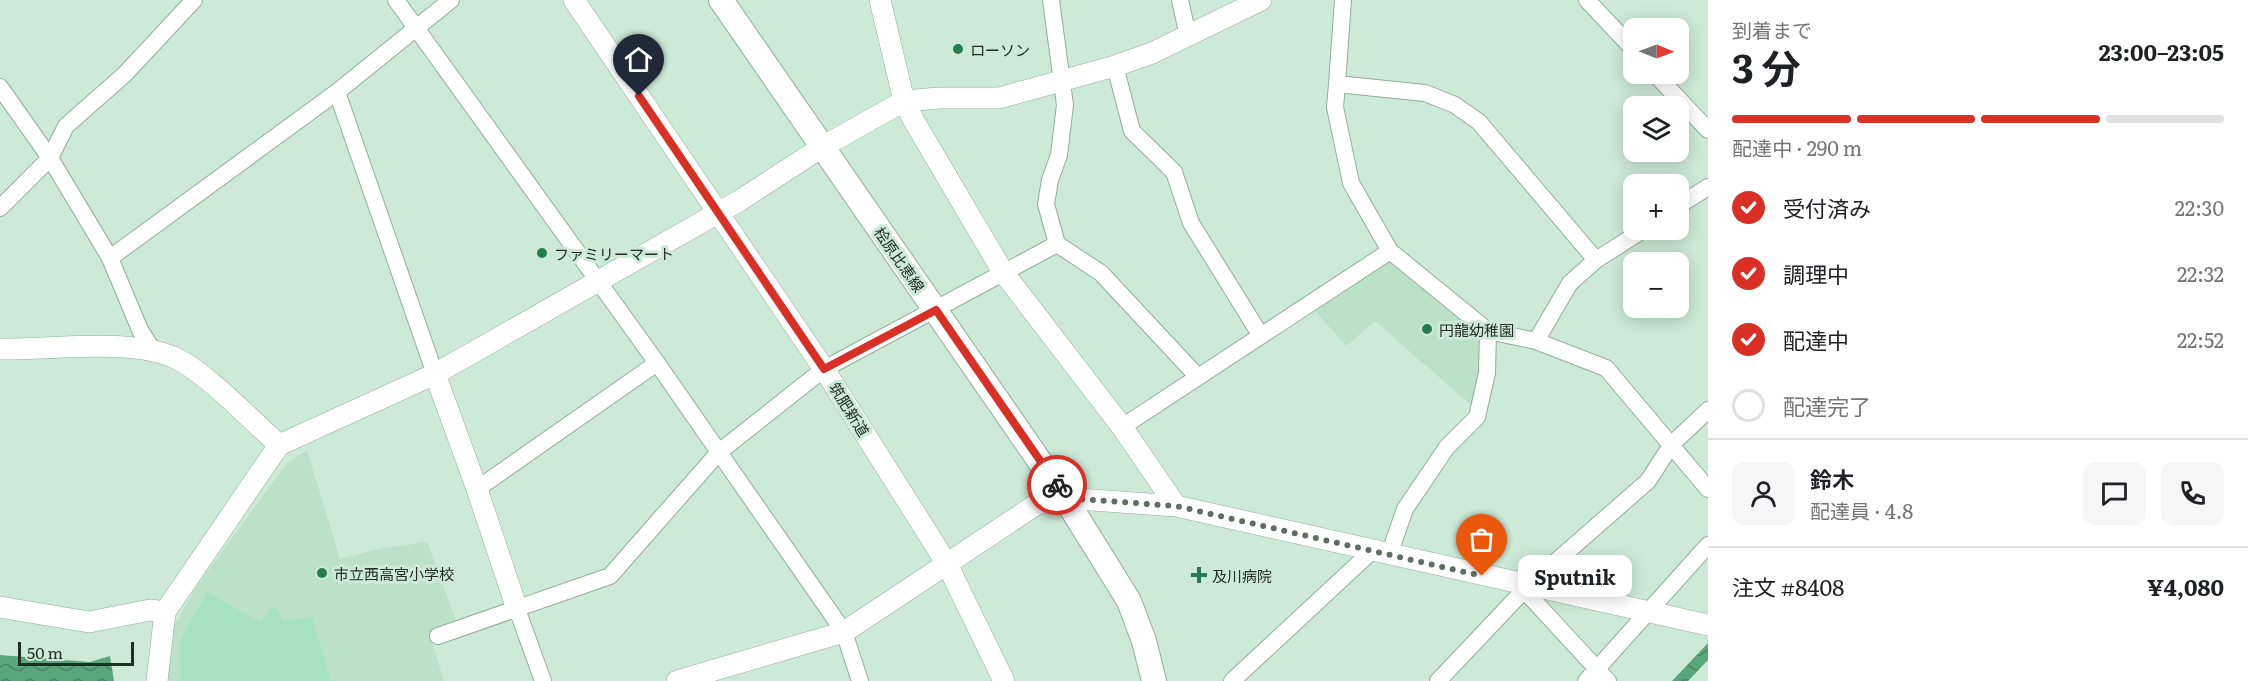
<!DOCTYPE html>
<html lang="ja">
<head>
<meta charset="utf-8">
<style>
	body { margin:0; font-family:Literata,"Noto Sans JP",serif; background:#f6f6f6; color:#202124; height:100vh; display:flex; flex-direction:column; font-size:22px; white-space:nowrap }
	* { box-sizing:border-box; margin:0 }
	p { font-size:20px; color:#757577 }
	.icon { flex:none; width:33px; height:33px; fill:none; stroke:currentColor; stroke-width:2; stroke-linecap:round; stroke-linejoin:round }
	.map { position:relative; flex:1; overflow:hidden }
	.sheet { display:flex; flex-direction:column; background:#fff; width:540px }
	.sheet>* { flex:none }
	.needle { width:39px; rotate:91deg }
	.tools { position:absolute; left:1623px; top:18px; display:grid; gap:12px }
	.tools a { display:grid; place-items:center; width:66px; height:66px; border-radius:12px; background:#fff; box-shadow:0 3px 15px #0003; font-size:30px }
	.scale { position:absolute; left:18px; bottom:15px; width:116px; box-sizing:border-box; padding-left:6px; border:3px solid #212d25; border-top:0; font-size:16px; line-height:21px; white-space:nowrap; color:#212d25; -webkit-text-stroke:4px #ccead7; paint-order:stroke }
	.pin { position:absolute; display:grid; place-items:center; width:51px; height:51px; color:#fff; margin:-62px -26px; border-radius:50% 50% 50% 0; rotate:-45deg; box-shadow:0 0 6px #0007 }
	.pin .icon { rotate:45deg }
	.courier { position:absolute; display:grid; place-items:center; width:60px; height:60px; margin:-30px; border:4px solid #d93025; border-radius:50%; background:#fff; color:#222; box-shadow:0 2px 8px #0007 }
	.bubble { position:absolute; height:42px; border-radius:12px; background:#fff; box-shadow:0 3px 15px #0003; font-size:20px; font-weight:700; line-height:42px; text-align:center }
	.head em { font-style:normal; font-weight:700 }
	.head div { display:flex; flex-direction:column-reverse }
	.head { display:flex; align-items:center; justify-content:space-between; height:102px; padding:0 24px }
	h1 { font-size:39px; font-weight:700; line-height:45px }
	.bar { display:grid; grid-template-columns:repeat(4,1fr); gap:9px 6px; align-content:center; height:72px; padding:0 24px }
	.bar i { height:8px; border-radius:4px; background:#e0e0e0 }
	.bar .current { background:#d93025 }
	.bar p { grid-column:span 4 }
	.line { display:flex; align-items:center; gap:15px; padding:0 24px; border-top:2px solid #e0e0e0 }
	.line div { flex:1 }
	.round { display:grid; place-items:center; flex:none; width:63px; height:63px; border-radius:12px; background:#f6f6f6 }
	ol { padding:0 24px; list-style:none }
	li { display:flex; align-items:center; gap:18px; height:66px }
	li p { margin-inline-start:auto }
	li .icon { padding:6px; border-radius:50%; background:#d93025; color:#fff; stroke-width:4 }
	li:last-child { color:#757577 }
	li i { width:33px; height:33px; border:3px solid #e0e0e0; border-radius:50% }
	main { display:flex; flex:1; min-height:0 }
	.map>svg:first-child { display:block }
</style>
</head>
<body>
<main>
<div class="map">
<svg width="1708" height="681" viewBox="0 0 1708 681">
	<defs>
		<pattern id="water-waves" width="16" height="10" patternUnits="userSpaceOnUse" patternTransform="scale(1.5)"><rect width="16" height="10" fill="#59a67b"/><path d="M0 5q4-4 8 0t8 0" fill="none" stroke="#498865"/></pattern>
	</defs>
	<rect width="100%" height="100%" fill="#ccead7"/>
	<path fill="#bbe1c9" d="M 1388,259 L 1480,336 L 1482,358 L 1473,407 L 1375,321 L 1346,346 L 1312,307 Z
		M 307,450 L 340,559 L 383,548 L 427,542 L 457,623 L 429,633 L 444,681 L 164,681 L 171,631 L 197,586 L 287,463 Z"/>
	<path fill="#a7e3be" d="M 208,592 L 260,623 L 274,606 L 284,621 L 312,617 L 331,681 L 181,681 L 180,640 Z"/>
	<path fill="url(#water-waves)" d="M 1708,643 L 1708,660 L 1688,681 L 1672,681 Z
		M 0,655 L 90,662 L 110,656 L 114,681 L 0,681 Z"/>
	<g fill="none" stroke-linecap="round" stroke-linejoin="round">
		<defs>
			<path id="minor" d="M 396,0 L 657,363 L 844,632 L 860,681
				M 1051,0 L 1065,105 L 1059,155 L 1050,180 L 1046,204 L 1057,244 L 1101,273 L 1198,377
				M 1180,0 L 1188,36
				M 1343,0 L 1337,84 L 1425,93 L 1455,105 L 1479,122 L 1596,260
				M 1587,0 L 1634,50
				M 1115,66 L 1132,131 L 1174,172 L 1191,223 L 1261,336
				M 1655,74 L 1708,130
				M 1337,84 L 1335,107 L 1351,183 L 1390,251 L 1488,331 L 1536,341 L 1606,368 L 1708,489
				M 0,87 L 50,158 L 0,208
				M 337,92 L 435,374
				M 1678,206 L 1708,187
				M 110,258 L 337,92 L 451,0
				M 1536,341 L 1570,283 L 1596,260 L 1643,230
				M 153,350 L 140,330 L 110,258 L 50,158 L 66,126 L 125,74 L 194,0
				M 1122,427 L 1390,251
				M 477,489 L 657,363
				M 1389,555 L 1405,509 L 1447,447 L 1477,417 L 1487,373 L 1488,331
				M 1524,590 L 1608,681
				M 517,609 L 543,681
				M 438,636 L 610,576 L 719,452 L 824,369 L 1057,244
				M 1232,681 L 1372,551
				M 1438,681 L 1528,586 L 1648,481 L 1672,444 L 1708,410
				M 1586,681 L 1708,545"/>
			<path id="tertiary" d="M 574,0 L 824,369 L 947,564 L 1004,681
				M 880,0 L 904,101 L 914,121 L 1003,272 L 1122,427 L 1176,506
				M 0,349 C 50,350 129,338 173,357 C 204,370 253,422 279,445
				M 435,374 L 477,489 L 517,609
				M 0,607 L 89,622 L 150,610 L 165,612
				M 157,681 L 165,612 L 279,445 L 435,374 L 739,201 L 822,147 L 904,101 L 939,98 L 999,98 L 1115,66 L 1152,53 L 1261,0
				M 677,681 L 844,632 L 1037,504 L 1065,498 L 1176,506 L 1708,625"/>
			<path id="secondary" d="M 721,0 L 1065,498 L 1129,601 L 1144,641 L 1154,681"/>
		</defs>
		<use href="#minor" stroke="#91ae9b" stroke-width="18"/>
		<use href="#tertiary" stroke="#91ae9b" stroke-width="22"/>
		<use href="#secondary" stroke="#91ae9b" stroke-width="26"/>
		<use href="#minor" stroke="#fff" stroke-width="16"/>
		<use href="#tertiary" stroke="#fff" stroke-width="21"/>
		<use href="#secondary" stroke="#fff" stroke-width="24"/>
	</g>
	<g fill="none" stroke-linecap="round" stroke-linejoin="round">
		<path stroke="#5d6f63" stroke-width="6" stroke-dasharray="0 10.8" d="M 1057,485 L 1065,498 L 1176,506 L 1482,576"/>
		<path stroke="#d93025" stroke-width="8" d="M 639,96 L 824,369 L 936,310 L 1057,485"/>
	</g>
	<g fill="#257d51" stroke="#ccead7" stroke-width="2">
		<circle cx="958" cy="49" r="6"/>
		<circle cx="542" cy="253" r="6"/>
		<circle cx="1427" cy="329" r="6"/>
		<circle cx="322" cy="573" r="6"/>
		<path d="M1196 566h6v6h6v6h-6v6h-6v-6h-6v-6h6z"/>
	</g>
	<g text-anchor="middle" dominant-baseline="central" stroke-width="6" stroke-linejoin="round" paint-order="stroke">
		<g font-size="15" fill="#212d25" stroke="#ccead7" text-anchor="start">
			<text x="970" y="49">ローソン</text>
			<text x="554" y="253">ファミリーマート</text>
			<text x="1439" y="329">円龍幼稚園</text>
			<text x="334" y="573">市立西高宮小学校</text>
			<text x="1212" y="575">及川病院</text>
		</g>
		<g font-size="15" fill="#212d25" stroke="#ccead7">
			<text transform="translate(900 259) rotate(55)">桧原比恵線</text>
			<text transform="translate(850 409) rotate(58)">筑肥新道</text>
		</g>
	</g>
</svg>
<div class="tools">
<a><svg class="needle" viewBox="-14 -14 28 28"><path d="M0-13l5 13h-10z" fill="#e53935"/><path d="M0 13l5-13h-10z" fill="#757577"/></svg></a>
<a><svg class="icon" aria-label="layers" viewBox="0 0 24 24"><path d="M12 4l9 5-9 5-9-5zM3 14l9 5 9-5"/></svg></a>
<a>+</a>
<a>−</a>
</div>
<div class="scale">50 m</div>
<div class="pin" style="left:1482px;top:576px;background:#ea580c"><svg class="icon" aria-label="bag" viewBox="0 0 24 24"><path d="M5 8h14l-1 12H6zM9 8a3 3 0 0 1 6 0"/></svg></div>
<div class="pin" style="left:639px;top:96px;background:#1f2937"><svg class="icon" aria-label="home" viewBox="0 0 24 24"><path d="M3 11l9-7 9 7M6 9v11h12V9"/></svg></div>
<div class="courier" style="left:1057px;top:485px"><svg class="icon" aria-label="bike" viewBox="0 0 24 24"><circle cx="6" cy="16" r="4"/><circle cx="18" cy="16" r="4"/><path d="M6 16l4-8h5l3 8M10 8l3 8H6M13 5h3"/></svg></div>
<div class="bubble" style="left:1518px;top:555px;width:114px">Sputnik</div>
</div>
<section class="sheet">
<div class="head"><div><h1>3 分</h1><p>到着まで</p></div><em>23:00–23:05</em></div>
<div class="bar"><i class="current"></i><i class="current"></i><i class="current"></i><i></i><p>配達中 · 290 m</p></div>
<ol>
<li><svg class="icon" aria-label="check" viewBox="0 0 24 24"><path d="M5 12l5 5 9-10"/></svg>受付済み<p>22:30</p></li>
<li><svg class="icon" aria-label="check" viewBox="0 0 24 24"><path d="M5 12l5 5 9-10"/></svg>調理中<p>22:32</p></li>
<li><svg class="icon" aria-label="check" viewBox="0 0 24 24"><path d="M5 12l5 5 9-10"/></svg>配達中<p>22:52</p></li>
<li><i></i>配達完了</li>
</ol>
<div class="line" style="height:108px"><a class="round"><svg class="icon" aria-label="person" viewBox="0 0 24 24"><circle cx="12" cy="8" r="4"/><path d="M4 21q1-7 8-7t8 7"/></svg></a><div><b>鈴木</b><p>配達員 · 4.8</p></div><a class="round"><svg class="icon" aria-label="chat" viewBox="0 0 24 24"><path d="M4 5h16v11H9l-5 4z"/></svg></a><a class="round"><svg class="icon" aria-label="phone" viewBox="0 0 24 24"><path d="M5 4h4l2 5-3 2q2 4 5 5l2-3 5 2v4C11 20 4 13 5 4z"/></svg></a></div>
<div class="line" style="height:78px"><div>注文 #8408</div><b>¥4,080</b></div>
</section>
</main>
</body>
</html>
